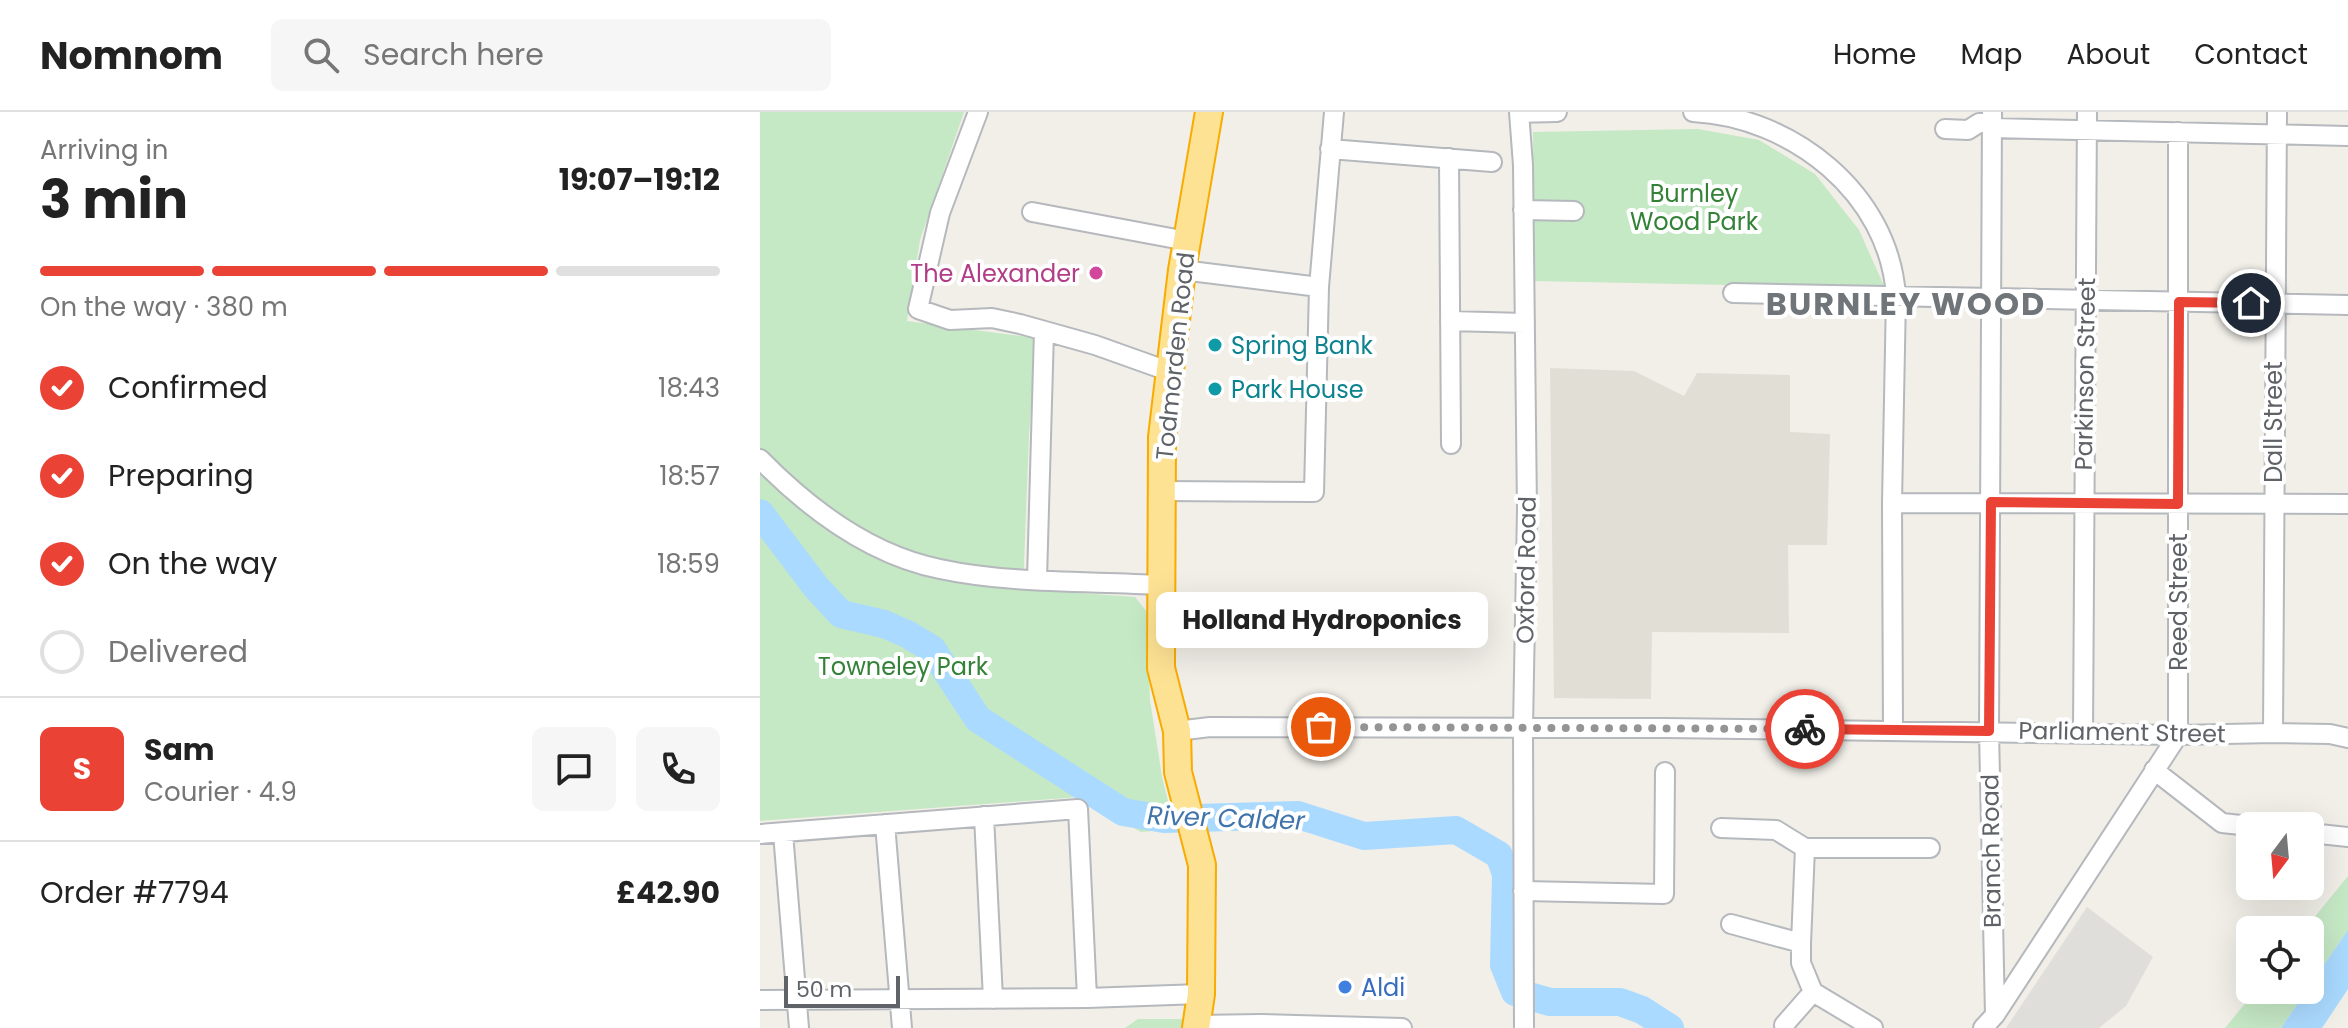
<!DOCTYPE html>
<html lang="en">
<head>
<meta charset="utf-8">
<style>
	body { margin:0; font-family:Poppins,sans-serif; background:#f6f6f6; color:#222; height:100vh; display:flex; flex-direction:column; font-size:30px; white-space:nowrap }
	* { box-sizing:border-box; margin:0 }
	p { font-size:26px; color:#767676 }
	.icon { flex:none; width:44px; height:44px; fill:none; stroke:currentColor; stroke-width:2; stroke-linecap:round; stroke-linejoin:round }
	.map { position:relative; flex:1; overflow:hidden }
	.details { display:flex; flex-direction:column; background:#fff; width:760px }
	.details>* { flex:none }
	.needle { width:52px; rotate:196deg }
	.buttons { position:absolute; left:1476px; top:700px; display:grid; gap:16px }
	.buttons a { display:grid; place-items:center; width:88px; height:88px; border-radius:12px; background:#fff; box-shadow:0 8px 32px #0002; font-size:40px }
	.scale { position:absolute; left:24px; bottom:20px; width:116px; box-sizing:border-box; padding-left:8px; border:4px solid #5f6368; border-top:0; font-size:22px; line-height:28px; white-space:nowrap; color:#5f6368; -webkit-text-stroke:6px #fff; paint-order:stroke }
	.pin { position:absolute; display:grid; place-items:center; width:68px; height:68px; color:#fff; margin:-34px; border:4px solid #fff; border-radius:50%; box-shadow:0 2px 8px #0007 }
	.courier { position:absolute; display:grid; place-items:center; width:80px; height:80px; margin:-40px; border:6px solid #ea4335; border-radius:50%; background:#fff; color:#222; box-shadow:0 2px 10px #0007 }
	.bubble { position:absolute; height:56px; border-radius:12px; background:#fff; box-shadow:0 8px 32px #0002; font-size:26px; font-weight:700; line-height:56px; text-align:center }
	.head em { font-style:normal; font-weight:700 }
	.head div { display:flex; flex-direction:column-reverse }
	.head { display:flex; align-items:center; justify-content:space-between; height:136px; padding:0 40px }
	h1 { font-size:52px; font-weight:700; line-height:60px }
	.bar { display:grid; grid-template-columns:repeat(4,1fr); gap:12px 8px; align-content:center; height:96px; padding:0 40px }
	.bar i { height:10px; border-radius:6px; background:#e0e0e0 }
	.bar .selected { background:#ea4335 }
	.bar p { grid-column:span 4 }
	.line { display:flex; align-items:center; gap:20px; padding:0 40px; border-top:2px solid #e0e0e0 }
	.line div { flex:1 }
	.round { display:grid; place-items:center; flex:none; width:84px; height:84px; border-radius:12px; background:#f6f6f6 }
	ol { padding:0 40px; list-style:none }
	li { display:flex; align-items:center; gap:24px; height:88px }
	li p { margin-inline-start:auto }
	li .icon { padding:8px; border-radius:50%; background:#ea4335; color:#fff; stroke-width:4 }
	li:last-child { color:#767676 }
	li i { width:44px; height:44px; border:4px solid #e0e0e0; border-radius:50% }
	header { display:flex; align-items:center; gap:48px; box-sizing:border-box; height:112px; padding:0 40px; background:#fff; border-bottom:2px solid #e0e0e0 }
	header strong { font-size:38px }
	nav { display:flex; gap:44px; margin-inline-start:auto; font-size:28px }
	.search { width:560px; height:72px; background:#f6f6f6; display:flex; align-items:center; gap:20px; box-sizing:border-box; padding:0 28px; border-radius:12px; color:#767676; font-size:30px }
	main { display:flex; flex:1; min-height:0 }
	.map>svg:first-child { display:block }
</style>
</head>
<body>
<header>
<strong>Nomnom</strong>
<div class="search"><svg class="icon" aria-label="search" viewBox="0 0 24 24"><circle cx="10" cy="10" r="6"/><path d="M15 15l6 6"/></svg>Search here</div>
<nav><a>Home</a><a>Map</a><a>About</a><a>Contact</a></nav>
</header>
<main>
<section class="details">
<div class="head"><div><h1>3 min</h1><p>Arriving in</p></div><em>19:07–19:12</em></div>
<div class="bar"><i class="selected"></i><i class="selected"></i><i class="selected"></i><i></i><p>On the way · 380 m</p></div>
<ol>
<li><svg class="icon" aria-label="check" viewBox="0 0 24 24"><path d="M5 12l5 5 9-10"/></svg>Confirmed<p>18:43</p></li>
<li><svg class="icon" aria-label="check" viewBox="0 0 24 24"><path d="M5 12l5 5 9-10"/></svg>Preparing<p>18:57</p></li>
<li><svg class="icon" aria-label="check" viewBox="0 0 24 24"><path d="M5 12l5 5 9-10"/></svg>On the way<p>18:59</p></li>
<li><i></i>Delivered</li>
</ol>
<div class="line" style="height:144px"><b class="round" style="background:#ea4335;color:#fff">S</b><div><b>Sam</b><p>Courier · 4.9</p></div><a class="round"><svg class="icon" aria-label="chat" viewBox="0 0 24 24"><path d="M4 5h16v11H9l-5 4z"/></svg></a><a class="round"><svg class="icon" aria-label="phone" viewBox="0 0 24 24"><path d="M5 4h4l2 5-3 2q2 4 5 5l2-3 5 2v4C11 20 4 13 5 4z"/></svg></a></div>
<div class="line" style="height:104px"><div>Order #7794</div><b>£42.90</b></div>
</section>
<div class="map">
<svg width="1588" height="916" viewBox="0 0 1588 916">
	<rect width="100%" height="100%" fill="#f1efe8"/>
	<path fill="#e0deda" d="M 1327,795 L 1393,845 L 1366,894 L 1339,916 L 1246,916 Z"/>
	<path fill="#e1ded6" d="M 790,256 L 874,259 L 924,284 L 937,261 L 1030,263 L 1030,320 L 1070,322 L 1067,433 L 1028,433 L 1029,521 L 892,520 L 891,587 L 794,586 Z"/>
	<path fill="#c5e8c5" d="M 0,0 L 204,0 L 160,128 L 147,209 L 276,226 L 269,323 L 263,477 L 375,485 L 387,500 L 390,588 L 402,665 L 415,717 L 381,720 L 319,685 L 0,709 Z
		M 938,17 L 999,28 L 1055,62 L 1099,118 L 1125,176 L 774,169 L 773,20 Z
		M 1588,764 L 1588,818 L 1550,873 L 1550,818 L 1544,818 Z
		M 1496,878 L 1547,878 L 1521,916 L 1465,916 Z
		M 378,907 L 422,907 L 422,916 L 365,916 Z"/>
	<path fill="#aadaff" d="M 1588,818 L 1588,877 L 1562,916 L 1521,916 L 1547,878 L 1550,878 L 1550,873 Z"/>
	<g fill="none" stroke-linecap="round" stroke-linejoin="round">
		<path stroke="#aadaff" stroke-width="28" d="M 0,401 L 56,475 L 81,502 L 124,512 L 147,522 L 172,537 L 218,607 L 363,700 L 404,707 L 538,703 L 604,724 L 696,718 L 739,743 L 746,762 L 744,853 L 755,880 L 790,890 L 860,890 L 882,898 L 910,916"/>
		<defs>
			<path id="minor" d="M 218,0 L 180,101 L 158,197 L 190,208 L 232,206 L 260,212 L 335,233 L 408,259
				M 759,0 L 763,53 L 767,398 L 763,616 L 764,916
				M 933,0 C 1032,5 1129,81 1136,184 L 1132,391 L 1133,618
				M 1232,0 L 1229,619 L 1235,903
				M 759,1 L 797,0
				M 1232,16 L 1588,24
				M 1185,17 L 1208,18 L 1219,11 L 1232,11
				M 570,37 L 732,50
				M 689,46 L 691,332
				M 763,98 L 814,99
				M 272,100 L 427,129
				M 422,158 L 559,175
				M 973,181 L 1588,193
				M 690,209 L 765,211
				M 0,347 C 49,397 110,443 180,457 C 249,472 330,469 400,473
				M 402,379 L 554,380 L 559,175 L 574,0
				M 1132,391 L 1588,392
				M 277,467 L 284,219
				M 417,619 L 450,615 L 905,616 L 1418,623 L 1513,621 L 1570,622 L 1588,626
				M 1323,621 L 1327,0
				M 1513,621 L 1517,0
				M 1394,658 L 1462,711 L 1490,714
				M 224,704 L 233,887
				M 125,712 L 142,916
				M 961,716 L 1016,718 L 1045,736 L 1170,736
				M 23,721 L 39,916
				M 1550,721 L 1588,725
				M 0,722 L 318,697 L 327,886
				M 763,779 L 904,782 L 905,660
				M 971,812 L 1041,831 L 1041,851 L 1053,880 L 1113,916
				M 1041,831 L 1045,736
				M 0,888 L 327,886 L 441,882
				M 436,913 L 501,912 L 642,916
				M 1024,913 L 1053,880
				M 1223,916 L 1235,903 L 1418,623 L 1418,20"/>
			<path id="highway" d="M 436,916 L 441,882 L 442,753 L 418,660 L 417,619 L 401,556 L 402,325 L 422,158 L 449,0"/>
		</defs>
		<use href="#minor" stroke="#b5b8bc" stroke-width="22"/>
		<use href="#highway" stroke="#f9ab00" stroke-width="30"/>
		<use href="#minor" stroke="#fff" stroke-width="18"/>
		<use href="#highway" stroke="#fde293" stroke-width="26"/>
	</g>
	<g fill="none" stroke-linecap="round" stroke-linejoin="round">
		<path stroke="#929495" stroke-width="8" stroke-dasharray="0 14.4" d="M 561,615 L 1045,617"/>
		<path stroke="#ea4335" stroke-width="10" d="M 1045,617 L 1229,619 L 1231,390 L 1418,392 L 1419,190 L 1491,191"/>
	</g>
	<circle fill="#d1479c" stroke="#fff" stroke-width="3" cx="336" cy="161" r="8"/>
	<g fill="#0f9aa8" stroke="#fff" stroke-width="3">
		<circle cx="455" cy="233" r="8"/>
		<circle cx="455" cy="277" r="8"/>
	</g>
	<circle fill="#3f7fe0" stroke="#fff" stroke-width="3" cx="585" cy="875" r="8"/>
	<g text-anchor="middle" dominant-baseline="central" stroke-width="8" stroke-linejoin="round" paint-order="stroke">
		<g font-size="24" fill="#348238" stroke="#fff">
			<text x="934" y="81">Burnley<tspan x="934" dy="28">Wood Park</tspan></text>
			<text x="143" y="554">Towneley Park</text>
		</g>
		<g font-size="24" fill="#b23c85" stroke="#fff" text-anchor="end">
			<text x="320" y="161">The Alexander</text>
		</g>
		<g font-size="24" fill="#0d838f" stroke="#fff" text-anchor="start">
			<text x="471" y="233">Spring Bank</text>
			<text x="471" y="277">Park House</text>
		</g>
		<g font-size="24" fill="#5f6368" stroke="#fff">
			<text transform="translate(415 244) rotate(-84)">Todmorden Road</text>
			<text transform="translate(1325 262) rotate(-89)">Parkinson Street</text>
			<text transform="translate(1513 310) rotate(-90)">Dall Street</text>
			<text transform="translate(766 458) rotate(-89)">Oxford Road</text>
			<text transform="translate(1418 490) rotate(-90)">Reed Street</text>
			<text transform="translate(1362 620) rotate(1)">Parliament Street</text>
			<text transform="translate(1231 739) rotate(-91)">Branch Road</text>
		</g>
		<g font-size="24" fill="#366cbe" stroke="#fff" text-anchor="start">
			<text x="601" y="875">Aldi</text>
		</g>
		<g font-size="26" font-style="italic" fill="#4174aa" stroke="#fff">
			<text transform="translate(466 706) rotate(2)">River Calder</text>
		</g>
		<g font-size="32" font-weight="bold" letter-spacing="2" fill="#70757a" stroke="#fff">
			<text x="1146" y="191">BURNLEY WOOD</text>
		</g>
	</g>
</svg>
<div class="buttons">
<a><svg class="needle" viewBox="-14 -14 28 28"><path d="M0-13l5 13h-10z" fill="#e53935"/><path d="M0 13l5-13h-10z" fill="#767676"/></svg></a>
<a><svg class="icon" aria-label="locate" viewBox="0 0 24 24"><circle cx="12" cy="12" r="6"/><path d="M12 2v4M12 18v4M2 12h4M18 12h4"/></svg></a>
</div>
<div class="scale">50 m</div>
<div class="pin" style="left:561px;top:615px;background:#ea580c"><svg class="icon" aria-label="bag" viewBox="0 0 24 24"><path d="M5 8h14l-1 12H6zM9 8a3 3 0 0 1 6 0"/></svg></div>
<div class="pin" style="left:1491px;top:191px;background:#1f2937"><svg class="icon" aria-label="home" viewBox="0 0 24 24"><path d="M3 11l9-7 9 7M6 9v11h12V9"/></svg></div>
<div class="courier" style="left:1045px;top:617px"><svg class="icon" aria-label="bike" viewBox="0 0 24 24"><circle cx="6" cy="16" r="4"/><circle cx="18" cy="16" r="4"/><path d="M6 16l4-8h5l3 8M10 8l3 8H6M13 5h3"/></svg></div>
<div class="bubble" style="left:396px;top:480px;width:332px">Holland Hydroponics</div>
</div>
</main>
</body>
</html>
